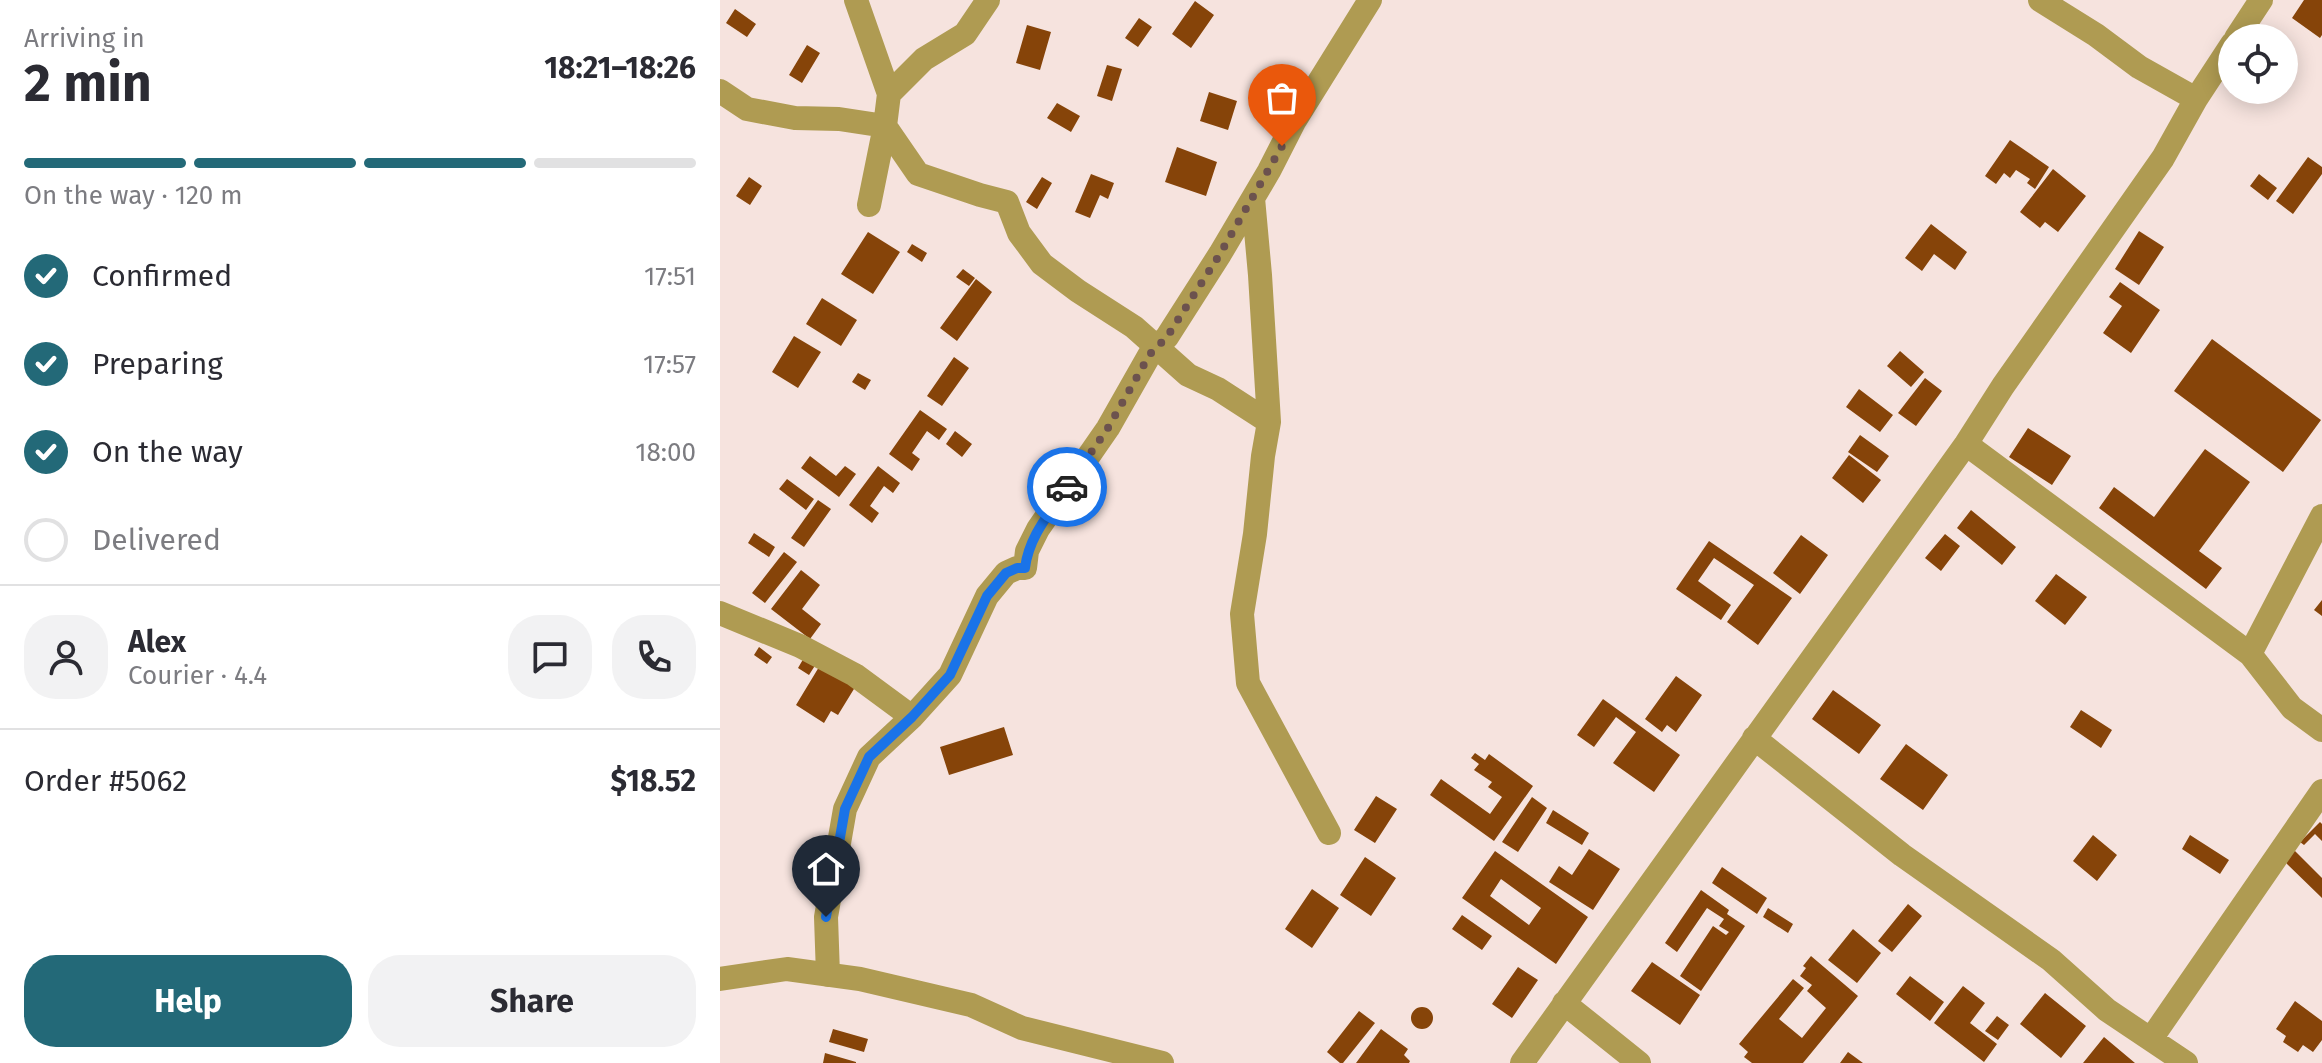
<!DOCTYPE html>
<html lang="en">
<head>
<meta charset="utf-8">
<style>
	body { margin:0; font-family:"Fira Sans",sans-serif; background:#f2f2f3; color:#2b2b33; height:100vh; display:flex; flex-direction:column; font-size:30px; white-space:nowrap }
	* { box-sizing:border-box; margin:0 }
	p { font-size:26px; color:#7c7c81 }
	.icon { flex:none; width:44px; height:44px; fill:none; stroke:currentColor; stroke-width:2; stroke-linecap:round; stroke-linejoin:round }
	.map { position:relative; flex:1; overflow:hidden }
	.side { display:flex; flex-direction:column; background:#fff; width:720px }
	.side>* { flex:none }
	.tools { position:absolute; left:1498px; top:24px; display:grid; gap:16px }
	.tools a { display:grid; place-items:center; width:80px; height:80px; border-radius:50%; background:#fff; box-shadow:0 4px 20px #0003; font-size:40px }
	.pin { position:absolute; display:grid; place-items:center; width:68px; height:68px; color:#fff; margin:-82px -34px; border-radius:50% 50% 50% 0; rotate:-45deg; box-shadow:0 0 8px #0007 }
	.pin .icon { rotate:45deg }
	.courier { position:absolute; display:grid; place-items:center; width:80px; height:80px; margin:-40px; border:6px solid #1a73e8; border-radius:50%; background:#fff; color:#222; box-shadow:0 2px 10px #0007 }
	.headline em { font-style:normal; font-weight:700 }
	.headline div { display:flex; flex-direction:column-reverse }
	.headline { display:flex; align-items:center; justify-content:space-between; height:136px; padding:0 24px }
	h1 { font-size:52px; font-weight:700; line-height:60px }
	.bar { display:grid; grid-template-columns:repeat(4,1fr); gap:12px 8px; align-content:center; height:96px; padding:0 24px }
	.bar i { height:10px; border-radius:6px; background:#e1e1e2 }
	.bar .on { background:#236978 }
	.bar p { grid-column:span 4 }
	.line { display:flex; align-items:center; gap:20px; padding:0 24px; border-top:2px solid #e1e1e2 }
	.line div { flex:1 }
	.round { display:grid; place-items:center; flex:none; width:84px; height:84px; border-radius:32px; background:#f2f2f3 }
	ol { padding:0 24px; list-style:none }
	li { display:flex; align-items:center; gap:24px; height:88px }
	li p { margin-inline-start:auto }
	li .icon { padding:8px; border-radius:50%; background:#236978; color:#fff; stroke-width:4 }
	li:last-child { color:#7c7c81 }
	li i { width:44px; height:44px; border:4px solid #e1e1e2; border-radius:50% }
	.cta { display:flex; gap:16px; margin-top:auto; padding:16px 24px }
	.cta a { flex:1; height:92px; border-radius:32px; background:#236978; color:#fff; font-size:32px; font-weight:700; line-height:92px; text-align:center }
	.cta a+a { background:#f2f2f3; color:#2b2b33 }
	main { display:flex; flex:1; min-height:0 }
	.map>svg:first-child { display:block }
</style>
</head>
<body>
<main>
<section class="side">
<div class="headline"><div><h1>2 min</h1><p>Arriving in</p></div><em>18:21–18:26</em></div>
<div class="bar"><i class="on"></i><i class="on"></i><i class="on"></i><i></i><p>On the way · 120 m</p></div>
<ol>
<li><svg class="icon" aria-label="check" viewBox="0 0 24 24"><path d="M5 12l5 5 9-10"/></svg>Confirmed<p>17:51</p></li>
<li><svg class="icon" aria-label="check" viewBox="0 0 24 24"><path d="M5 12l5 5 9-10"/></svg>Preparing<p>17:57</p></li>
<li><svg class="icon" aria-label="check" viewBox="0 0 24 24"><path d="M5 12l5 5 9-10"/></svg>On the way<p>18:00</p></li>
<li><i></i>Delivered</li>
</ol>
<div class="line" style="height:144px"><a class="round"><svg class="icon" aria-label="person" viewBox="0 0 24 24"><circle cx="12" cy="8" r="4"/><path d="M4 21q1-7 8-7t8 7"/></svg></a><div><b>Alex</b><p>Courier · 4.4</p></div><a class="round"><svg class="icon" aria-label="chat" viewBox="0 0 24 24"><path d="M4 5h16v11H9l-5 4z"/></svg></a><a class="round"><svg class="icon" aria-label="phone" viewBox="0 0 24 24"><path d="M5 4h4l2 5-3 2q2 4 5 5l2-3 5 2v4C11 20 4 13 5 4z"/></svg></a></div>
<div class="line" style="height:104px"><div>Order #5062</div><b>$18.52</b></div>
<div class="cta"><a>Help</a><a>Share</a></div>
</section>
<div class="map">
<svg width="1602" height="1063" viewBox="0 0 1602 1063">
	<rect width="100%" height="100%" fill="#f6e3de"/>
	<path fill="#864409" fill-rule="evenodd" d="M 1584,0 L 1602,0 L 1602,35 L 1600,38 L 1572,18 Z
		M 475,1 L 494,15 L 471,48 L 452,34 Z
		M 15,9 L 36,24 L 27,37 L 6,23 Z
		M 419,18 L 432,27 L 418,47 L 405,38 Z
		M 307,25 L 331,32 L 320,70 L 296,63 Z
		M 87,45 L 100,53 L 82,83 L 69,75 Z
		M 387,65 L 402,69 L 392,101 L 377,96 Z
		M 489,92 L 517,101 L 508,130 L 480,121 Z
		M 337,103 L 360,116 L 351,132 L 327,118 Z
		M 1290,140 L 1329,167 L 1315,189 L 1307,183 L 1310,179 L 1296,170 L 1290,178 L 1284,173 L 1276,184 L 1265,176 Z
		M 457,147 L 497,162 L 486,196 L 445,182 Z
		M 1588,157 L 1602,167 L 1602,174 L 1573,214 L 1556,201 Z
		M 1333,169 L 1366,196 L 1338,232 L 1325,222 L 1320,228 L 1300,212 Z
		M 371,174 L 394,183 L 388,199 L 380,195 L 370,218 L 355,212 Z
		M 1539,174 L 1557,188 L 1548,200 L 1530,186 Z
		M 29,177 L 42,186 L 30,205 L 16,196 Z
		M 322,177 L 332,183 L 317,209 L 306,202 Z
		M 1211,224 L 1247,252 L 1235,270 L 1214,254 L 1202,271 L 1185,258 Z
		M 1419,231 L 1444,247 L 1419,285 L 1395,269 Z
		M 148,232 L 180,252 L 153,294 L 121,274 Z
		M 192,244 L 207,253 L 202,262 L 187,252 Z
		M 243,269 L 255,278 L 249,286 L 236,277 Z
		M 256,279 L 272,292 L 237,341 L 220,328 Z
		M 1400,282 L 1440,310 L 1411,353 L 1383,333 L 1402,306 L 1389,297 Z
		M 102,298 L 137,320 L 121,346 L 86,324 Z
		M 74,336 L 101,352 L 78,388 L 52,372 Z
		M 1492,339 L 1601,420 L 1563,472 L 1454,391 Z
		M 1180,351 L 1204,372 L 1191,387 L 1167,366 Z
		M 234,357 L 249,368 L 222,406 L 207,396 Z
		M 138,373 L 151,380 L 145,390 L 132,382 Z
		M 1205,378 L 1222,391 L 1196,426 L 1178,413 Z
		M 1139,389 L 1173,415 L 1160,432 L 1126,407 Z
		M 200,410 L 227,429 L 219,440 L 207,431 L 192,453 L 200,459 L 192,471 L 169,454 Z
		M 1308,428 L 1351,456 L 1332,485 L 1289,457 Z
		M 235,431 L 252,444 L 242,457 L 226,444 Z
		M 1140,435 L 1169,456 L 1157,472 L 1128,452 Z
		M 1485,449 L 1530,482 L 1479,551 L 1502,568 L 1486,589 L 1379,508 L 1394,487 L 1434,517 Z
		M 1129,455 L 1161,480 L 1143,503 L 1112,478 Z
		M 90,456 L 116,476 L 125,466 L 136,474 L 119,497 L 81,468 Z
		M 158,466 L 180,483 L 173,493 L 164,486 L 150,506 L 159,513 L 152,523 L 129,505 Z
		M 67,479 L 94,499 L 86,510 L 59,489 Z
		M 98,500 L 111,509 L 84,547 L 71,538 Z
		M 1251,510 L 1296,547 L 1282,565 L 1237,528 Z
		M 34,533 L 55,547 L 49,557 L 28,543 Z
		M 1225,534 L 1240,546 L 1221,571 L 1205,558 Z
		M 1081,535 L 1108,555 L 1080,594 L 1053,573 Z
		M 989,541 L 1072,598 L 1038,645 L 1007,622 L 1034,585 L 994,558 L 978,581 L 1011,605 L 1001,620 L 956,589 Z
		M 64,552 L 77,562 L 45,603 L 32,593 Z
		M 81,570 L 100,585 L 82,609 L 101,624 L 90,639 L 51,609 Z
		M 1336,574 L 1367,597 L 1345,625 L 1315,601 Z
		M 1602,600 L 1602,616 L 1594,610 Z
		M 39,647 L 52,657 L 47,664 L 34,655 Z
		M 85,656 L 96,664 L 89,675 L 78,668 Z
		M 102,662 L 137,684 L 118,715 L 111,711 L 104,723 L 76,705 Z
		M 956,676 L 982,695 L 956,732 L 947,725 L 942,732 L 925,719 Z
		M 1113,690 L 1161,725 L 1139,754 L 1092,719 Z
		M 883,699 L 960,755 L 934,792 L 893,763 L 916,732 L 896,717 L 874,747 L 857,735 Z
		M 1361,710 L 1392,730 L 1381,748 L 1350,727 Z
		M 284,727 L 293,755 L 229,775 L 220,747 Z
		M 1186,744 L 1228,775 L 1203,810 L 1160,779 Z
		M 755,753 L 765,760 L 769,754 L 813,786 L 774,841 L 710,795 L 721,779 L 770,814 L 782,797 L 768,787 L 772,782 L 754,770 L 759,764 L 751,758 Z
		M 656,796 L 677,809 L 655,843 L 634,830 Z
		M 812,797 L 827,808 L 798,852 L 782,842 Z
		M 833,810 L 869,833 L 862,845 L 826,823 Z
		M 1600,822 L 1602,824 L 1602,841 L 1595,834 L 1584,845 L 1580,842 Z
		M 1373,835 L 1397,855 L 1377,881 L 1353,861 Z
		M 1470,835 L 1509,860 L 1500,874 L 1462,849 Z
		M 1572,848 L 1602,878 L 1602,898 L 1562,859 Z
		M 869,849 L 900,869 L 873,910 L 829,882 L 839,866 L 852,875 Z
		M 775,851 L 868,917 L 836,964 L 742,898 ZM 781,879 L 821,908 L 809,925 L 770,896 Z
		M 645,857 L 676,878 L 651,916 L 620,895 Z
		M 1002,867 L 1047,898 L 1037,914 L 992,883 Z
		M 592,889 L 619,908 L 592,948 L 565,929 Z
		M 981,890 L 1009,910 L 1007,914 L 1025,926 L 981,991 L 960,976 L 993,926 L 1006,935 L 1009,932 L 999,926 L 1004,919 L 987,908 L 957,952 L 945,943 Z
		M 1188,904 L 1202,916 L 1172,952 L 1158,941 Z
		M 1048,908 L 1073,924 L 1068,933 L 1043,917 Z
		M 742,915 L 772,936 L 762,950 L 732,929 Z
		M 1133,929 L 1161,953 L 1137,983 L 1108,960 Z
		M 1091,956 L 1138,996 L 1083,1063 L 1032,1063 L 1024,1057 L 1028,1052 L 1019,1044 L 1073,979 L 1084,988 L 1059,1019 L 1082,1038 L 1106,1008 L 1087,991 L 1092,985 L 1080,976 L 1086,968 L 1083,966 Z
		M 932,962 L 980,995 L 960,1025 L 911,991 Z
		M 798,967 L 818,980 L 792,1018 L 772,1004 Z
		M 1190,976 L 1224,1002 L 1210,1021 L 1176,994 Z
		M 1243,986 L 1265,1003 L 1250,1023 L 1277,1044 L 1264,1062 L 1214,1023 Z
		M 1325,993 L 1366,1026 L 1341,1058 L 1300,1024 Z
		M 1575,1001 L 1602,1021 L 1602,1040 L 1593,1052 L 1583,1045 L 1578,1052 L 1563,1042 L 1566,1036 L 1556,1029 Z
		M691 1018a11 11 0 1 1 22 0a11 11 0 1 1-22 0Z
		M 639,1011 L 655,1023 L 623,1063 L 620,1063 L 607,1052 Z
		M 1277,1016 L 1289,1025 L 1278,1040 L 1265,1031 Z
		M 113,1029 L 148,1039 L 144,1052 L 109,1042 Z
		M 661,1029 L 688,1049 L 684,1055 L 690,1061 L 689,1063 L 636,1063 Z
		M 1384,1037 L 1415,1063 L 1363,1063 Z
		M 1128,1052 L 1143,1063 L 1120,1063 Z
		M 105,1053 L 136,1062 L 136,1063 L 103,1063 Z"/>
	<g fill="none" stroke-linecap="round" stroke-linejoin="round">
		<path stroke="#af9b52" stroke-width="24" d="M 136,0 L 169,94
			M 1320,0 L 1376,35 L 1419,67 L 1476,99
			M 1516,38 L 1541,0
			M 0,91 L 27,109 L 75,118 L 119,119 L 165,126 L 198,174 L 260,195 L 287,202 L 299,233 L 322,264 L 358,291 L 414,327 L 468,375 L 498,389 L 549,422
			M 533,198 L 540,275 L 549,422 L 543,456 L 535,534 L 522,614 L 528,683 L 609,833
			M 149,205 L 165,126 L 169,94 L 204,59 L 245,34 L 268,0
			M 1246,444 L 1530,654 L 1572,708 L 1602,730
			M 0,613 L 80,646 L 135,675 L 192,717
			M 1530,654 L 1602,516
			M 1034,738 L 1182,855 L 1331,960 L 1387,1010 L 1466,1063
			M 108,975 L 106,917 L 125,809 L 149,757 L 192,717 L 230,675 L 267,596 L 286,573 L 297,568 L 305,568 L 307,551 L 318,529 L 388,428 L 430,354 L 447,337 L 500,254 L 549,171 L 574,122 L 650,0
			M 0,979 L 67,969 L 140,979 L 251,1005 L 302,1028 L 442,1063
			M 844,1003 L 919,1063
			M 1431,1039 L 1602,791
			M 802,1063 L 1246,444 L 1283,386 L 1443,158 L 1476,99 L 1512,44"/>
	</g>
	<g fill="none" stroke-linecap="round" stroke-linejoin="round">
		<path stroke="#6c524e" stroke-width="8" stroke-dasharray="0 14.4" d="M 347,487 L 388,428 L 430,354 L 447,337 L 500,254 L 562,146"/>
		<path stroke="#1a73e8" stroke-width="10" d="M 106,917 L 125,809 L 149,757 L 192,717 L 230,675 L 267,596 L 286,573 L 297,568 L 305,568 C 309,536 330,513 347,487"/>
	</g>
</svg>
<div class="tools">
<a><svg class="icon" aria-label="locate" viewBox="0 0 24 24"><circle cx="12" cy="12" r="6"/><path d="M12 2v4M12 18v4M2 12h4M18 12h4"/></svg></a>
</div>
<div class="pin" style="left:562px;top:146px;background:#ea580c"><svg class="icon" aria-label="bag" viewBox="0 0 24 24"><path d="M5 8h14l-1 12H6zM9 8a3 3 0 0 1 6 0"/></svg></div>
<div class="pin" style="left:106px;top:917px;background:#1f2937"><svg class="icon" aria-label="home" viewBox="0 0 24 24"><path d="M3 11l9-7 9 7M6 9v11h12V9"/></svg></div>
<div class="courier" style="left:347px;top:487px"><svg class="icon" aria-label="car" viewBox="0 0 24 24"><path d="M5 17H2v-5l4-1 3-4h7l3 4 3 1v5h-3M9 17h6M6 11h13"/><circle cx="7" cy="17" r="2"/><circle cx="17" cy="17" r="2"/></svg></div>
</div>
</main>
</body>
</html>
